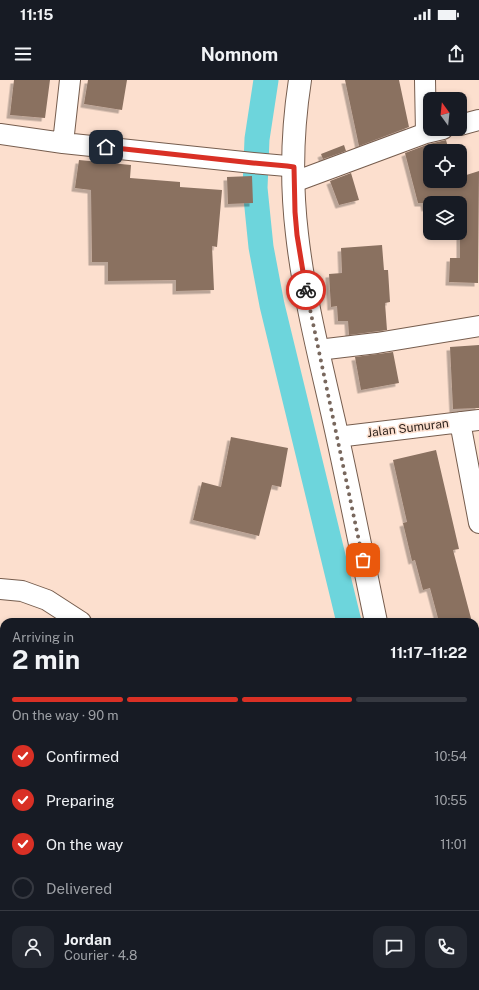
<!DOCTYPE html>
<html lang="en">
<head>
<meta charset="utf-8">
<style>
	body { margin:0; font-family:"Public Sans",sans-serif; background:#242831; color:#f1f3f6; height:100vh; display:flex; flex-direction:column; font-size:15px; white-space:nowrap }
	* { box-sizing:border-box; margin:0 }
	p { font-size:13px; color:#9ea1a6 }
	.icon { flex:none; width:22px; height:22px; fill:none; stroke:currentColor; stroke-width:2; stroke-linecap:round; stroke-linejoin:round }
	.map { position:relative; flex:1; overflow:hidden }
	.side { position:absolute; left:0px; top:538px; width:479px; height:372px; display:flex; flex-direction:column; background:#171b24; border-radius:12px 12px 0 0; box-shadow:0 2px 6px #0003 }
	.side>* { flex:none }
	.needle { width:26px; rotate:345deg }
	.controls { position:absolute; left:423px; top:12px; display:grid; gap:8px }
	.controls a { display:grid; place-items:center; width:44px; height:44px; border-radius:8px; background:#171b24; box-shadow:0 2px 6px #0003; font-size:20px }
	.pin { position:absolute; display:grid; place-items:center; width:34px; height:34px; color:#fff; margin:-17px; border-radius:8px; box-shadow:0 2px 6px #0006 }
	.courier { position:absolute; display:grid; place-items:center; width:40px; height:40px; margin:-20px; border:3px solid #d93025; border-radius:50%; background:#fff; color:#222; box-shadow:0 1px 5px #0007 }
	.summary em { font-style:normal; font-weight:700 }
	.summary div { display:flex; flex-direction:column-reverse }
	.summary { display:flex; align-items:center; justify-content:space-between; height:68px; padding:0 12px }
	h1 { font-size:26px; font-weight:700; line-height:30px }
	.bar { display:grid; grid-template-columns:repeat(4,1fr); gap:6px 4px; align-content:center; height:48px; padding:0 12px }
	.bar i { height:5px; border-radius:3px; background:#363941 }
	.bar .on { background:#d93025 }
	.bar p { grid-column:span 4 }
	.line { display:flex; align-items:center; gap:10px; padding:0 12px; border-top:1px solid #363941 }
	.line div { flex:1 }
	.round { display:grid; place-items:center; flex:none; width:42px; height:42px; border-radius:12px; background:#242831 }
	ol { padding:0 12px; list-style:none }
	li { display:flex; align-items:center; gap:12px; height:44px }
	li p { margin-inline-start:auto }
	li .icon { padding:4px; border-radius:50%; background:#d93025; color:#fff; stroke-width:4 }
	li:last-child { color:#9ea1a6 }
	li i { width:22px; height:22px; border:2px solid #363941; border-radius:50% }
	.status { display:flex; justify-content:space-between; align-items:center; height:28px; padding:0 20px; background:#171b24; direction:ltr }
	.status svg { height:11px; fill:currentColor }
	header { display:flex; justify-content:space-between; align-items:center; height:52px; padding:0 12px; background:#171b24; font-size:18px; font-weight:700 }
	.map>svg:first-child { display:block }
</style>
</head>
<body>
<div class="status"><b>11:15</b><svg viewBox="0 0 49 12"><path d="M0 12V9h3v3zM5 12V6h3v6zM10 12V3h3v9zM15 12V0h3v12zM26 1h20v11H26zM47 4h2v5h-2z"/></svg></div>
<header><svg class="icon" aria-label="menu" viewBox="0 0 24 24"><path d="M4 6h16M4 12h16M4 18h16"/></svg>Nomnom<svg class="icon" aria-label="share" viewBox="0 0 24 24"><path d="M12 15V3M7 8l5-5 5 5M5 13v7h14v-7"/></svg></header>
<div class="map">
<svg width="479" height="910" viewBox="0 0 479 910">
	<defs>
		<filter id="shadow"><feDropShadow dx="-3.5" dy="3.5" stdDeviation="0" flood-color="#0004"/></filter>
	</defs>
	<rect width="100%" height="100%" fill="#fcdfce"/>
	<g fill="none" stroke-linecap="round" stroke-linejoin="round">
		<path stroke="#6dd5dc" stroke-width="25" d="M 266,0 L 257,59 L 255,108 L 261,167 L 272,225 L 349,542
			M 431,906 L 432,910"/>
	</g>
	<path fill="#8a7161" filter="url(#shadow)" d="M 14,0 L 50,0 L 45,38 L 10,35 Z
		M 88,0 L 127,0 L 122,30 L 84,24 Z
		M 345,0 L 399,0 L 409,47 L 359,66 Z
		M 446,60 L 449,71 L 430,71 L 430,101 L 460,101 L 460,97 L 479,91 L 478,203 L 449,202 L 450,178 L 460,178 L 460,118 L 443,123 L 430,123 L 430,126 L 425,128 L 424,123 L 418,123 L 405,73 L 429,64 Z
		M 344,65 L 346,71 L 323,79 L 321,74 Z
		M 79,80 L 131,85 L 130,98 L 180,102 L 180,107 L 222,110 L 217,167 L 212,166 L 214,210 L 176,211 L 176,200 L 108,201 L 108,182 L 92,182 L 91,110 L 75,108 Z
		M 351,93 L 359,120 L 339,125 L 330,101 Z
		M 252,96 L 253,123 L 228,124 L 227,97 Z
		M 382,165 L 384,190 L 388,190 L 390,222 L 385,223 L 387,250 L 349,255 L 348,241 L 338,241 L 337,226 L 331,227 L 329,194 L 342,193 L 341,168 Z
		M 479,265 L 479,328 L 453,329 L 450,267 Z
		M 393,272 L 399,303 L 361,310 L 355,277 Z
		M 231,357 L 288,368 L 281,407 L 272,405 L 259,456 L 193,440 L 202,402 L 221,407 Z
		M 436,370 L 459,469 L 453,470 L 472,542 L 439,542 L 430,508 L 423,510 L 415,480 L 412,481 L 403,443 L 407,442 L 393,380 Z"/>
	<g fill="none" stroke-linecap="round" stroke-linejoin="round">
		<defs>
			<path id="street" d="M 425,0 L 426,53 L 443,49
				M 460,45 L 479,40
				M 0,54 L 63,63 L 253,83 L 287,86 L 294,87
				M 63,63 L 70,0
				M 294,102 L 426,53
				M 318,270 L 377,263 L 479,246
				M 460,342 L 479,443
				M 337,357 L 479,340
				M 0,509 L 22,511 L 47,520 L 81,542
				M 475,749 L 479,748
				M 0,824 L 4,824"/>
			<path id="primary" d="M 300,0 C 292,51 291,103 297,154 C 304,217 320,279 334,341 C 349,408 362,475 376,542
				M 453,906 L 453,910"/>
		</defs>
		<use href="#street" stroke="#765d4e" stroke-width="22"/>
		<use href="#primary" stroke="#765d4e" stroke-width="24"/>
		<use href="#street" stroke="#fff" stroke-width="20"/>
		<use href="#primary" stroke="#fff" stroke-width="22"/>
	</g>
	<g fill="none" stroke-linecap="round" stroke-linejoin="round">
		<path stroke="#78675d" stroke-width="4" stroke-dasharray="0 7.2" d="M 306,210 L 363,480"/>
		<path stroke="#d93025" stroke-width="5" d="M 106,67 L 253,83 L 287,86 L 294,87 L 295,132 L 297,155 L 306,210"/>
	</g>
	<g text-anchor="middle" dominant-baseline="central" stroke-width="3" stroke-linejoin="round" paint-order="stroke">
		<g font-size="12" fill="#312620" stroke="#fcdfce">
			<text transform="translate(408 348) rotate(-7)">Jalan Sumuran</text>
		</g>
	</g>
</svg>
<div class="controls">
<a><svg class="needle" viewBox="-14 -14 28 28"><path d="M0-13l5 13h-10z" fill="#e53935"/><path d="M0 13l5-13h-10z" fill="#9ea1a6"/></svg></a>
<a><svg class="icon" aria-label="locate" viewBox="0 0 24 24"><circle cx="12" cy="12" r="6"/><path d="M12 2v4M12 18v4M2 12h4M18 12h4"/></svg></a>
<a><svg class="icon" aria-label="layers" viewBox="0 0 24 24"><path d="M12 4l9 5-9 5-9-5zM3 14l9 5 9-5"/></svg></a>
</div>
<div class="pin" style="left:363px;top:480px;background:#ea580c"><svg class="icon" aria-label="bag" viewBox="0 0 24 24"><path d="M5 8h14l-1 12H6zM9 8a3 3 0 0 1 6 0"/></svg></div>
<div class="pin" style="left:106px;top:67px;background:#1f2937"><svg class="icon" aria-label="home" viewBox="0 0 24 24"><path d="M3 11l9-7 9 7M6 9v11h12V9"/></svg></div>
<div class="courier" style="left:306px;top:210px"><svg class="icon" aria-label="bike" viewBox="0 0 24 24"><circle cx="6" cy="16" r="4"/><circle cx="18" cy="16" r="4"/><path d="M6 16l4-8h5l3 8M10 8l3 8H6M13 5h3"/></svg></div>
<section class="side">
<div class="summary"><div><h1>2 min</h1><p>Arriving in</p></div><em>11:17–11:22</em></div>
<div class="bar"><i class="on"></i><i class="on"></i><i class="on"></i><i></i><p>On the way · 90 m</p></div>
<ol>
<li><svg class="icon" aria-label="check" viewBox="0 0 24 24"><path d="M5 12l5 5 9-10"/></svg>Confirmed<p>10:54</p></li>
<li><svg class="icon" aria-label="check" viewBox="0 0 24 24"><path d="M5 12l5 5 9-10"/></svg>Preparing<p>10:55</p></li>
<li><svg class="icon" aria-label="check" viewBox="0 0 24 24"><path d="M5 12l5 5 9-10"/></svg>On the way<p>11:01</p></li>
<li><i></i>Delivered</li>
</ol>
<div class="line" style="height:72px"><a class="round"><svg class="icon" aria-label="person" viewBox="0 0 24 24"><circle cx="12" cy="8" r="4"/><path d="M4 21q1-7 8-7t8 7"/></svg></a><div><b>Jordan</b><p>Courier · 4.8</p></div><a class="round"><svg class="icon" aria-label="chat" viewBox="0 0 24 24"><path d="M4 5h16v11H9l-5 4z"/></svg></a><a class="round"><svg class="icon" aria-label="phone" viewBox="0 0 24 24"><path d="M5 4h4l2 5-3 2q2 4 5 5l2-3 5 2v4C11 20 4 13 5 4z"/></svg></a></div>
</section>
</div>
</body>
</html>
